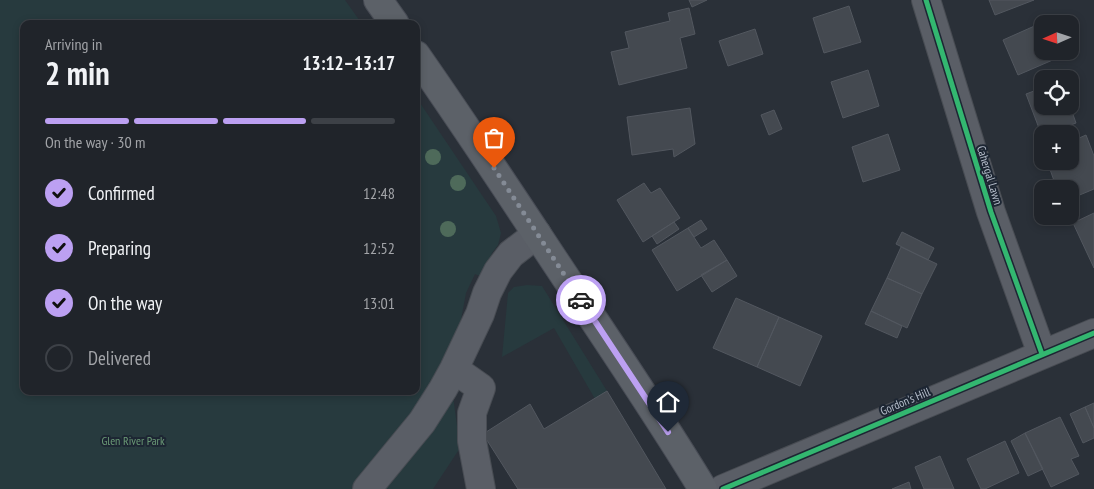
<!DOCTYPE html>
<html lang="en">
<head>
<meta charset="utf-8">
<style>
	body { margin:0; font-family:"PT Sans Narrow",sans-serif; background:#282c32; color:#f1f3f6; height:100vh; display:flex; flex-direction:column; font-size:19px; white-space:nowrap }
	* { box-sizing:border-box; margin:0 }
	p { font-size:16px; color:#a2a4a8 }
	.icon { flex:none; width:28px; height:28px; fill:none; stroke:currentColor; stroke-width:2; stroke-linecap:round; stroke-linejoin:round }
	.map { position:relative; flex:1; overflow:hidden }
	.details { position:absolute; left:20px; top:20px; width:400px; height:375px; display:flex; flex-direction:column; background:#20242a; border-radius:10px; box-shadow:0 2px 8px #0003,0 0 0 1px #3d4147 }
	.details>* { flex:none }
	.needle { width:32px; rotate:267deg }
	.controls { position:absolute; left:1034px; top:15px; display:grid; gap:10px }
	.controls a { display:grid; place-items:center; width:45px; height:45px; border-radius:10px; background:#20242a; box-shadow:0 2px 8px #0003,0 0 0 1px #3d4147; font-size:25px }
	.pin { position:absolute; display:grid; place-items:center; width:42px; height:42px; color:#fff; margin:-51px -21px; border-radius:50% 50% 50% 0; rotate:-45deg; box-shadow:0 0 5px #0007 }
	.pin .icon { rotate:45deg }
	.courier { position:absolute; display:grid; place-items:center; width:50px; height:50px; margin:-25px; border:4px solid #bca0f2; border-radius:50%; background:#fff; color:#222; box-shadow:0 1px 6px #0007 }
	.head em { font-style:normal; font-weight:700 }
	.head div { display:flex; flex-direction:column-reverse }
	.head { display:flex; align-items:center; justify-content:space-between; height:85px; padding:0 25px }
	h1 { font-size:32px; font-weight:700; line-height:38px }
	.bar { display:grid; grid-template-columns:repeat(4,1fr); gap:8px 5px; align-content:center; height:60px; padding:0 25px }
	.bar i { height:6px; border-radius:4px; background:#3d4147 }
	.bar .on { background:#bca0f2 }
	.bar p { grid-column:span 4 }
	ol { padding:0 25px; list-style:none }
	li { display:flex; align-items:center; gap:15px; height:55px }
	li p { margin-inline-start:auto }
	li .icon { padding:5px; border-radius:50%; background:#bca0f2; color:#111; stroke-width:4 }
	li:last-child { color:#a2a4a8 }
	li i { width:28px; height:28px; border:2px solid #3d4147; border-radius:50% }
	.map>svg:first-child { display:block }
</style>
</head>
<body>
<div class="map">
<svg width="1094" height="489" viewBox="0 0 1094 489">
	<rect width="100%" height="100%" fill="#2a3038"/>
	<path fill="#273a3e" d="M 0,0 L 345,0 L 362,24 L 24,24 L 24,391 L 416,391 L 416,97 L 496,216 L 501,233 L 498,245 L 492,253 L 488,264 L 482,277 L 475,274 L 466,293 L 460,325 L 453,396 L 460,448 L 433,489 L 0,489 Z
		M 527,285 L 542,286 L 607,391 L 595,399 L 554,328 L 502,357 L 508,293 L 514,287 Z"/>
	<path fill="#444950" stroke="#52575f" d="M 689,0 L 707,0 L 692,7 Z
		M 989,0 L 1034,0 L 995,15 Z
		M 849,6 L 861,42 L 824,53 L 813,18 Z
		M 689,8 L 695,34 L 680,38 L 687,68 L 619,85 L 611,52 L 629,48 L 625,32 L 670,21 L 668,13 Z
		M 1039,24 L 1042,32 L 1042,51 L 1051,51 L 1055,59 L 1018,75 L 1003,40 Z
		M 755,29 L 763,54 L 728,66 L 719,41 Z
		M 868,70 L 879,106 L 843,118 L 831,82 Z
		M 1042,88 L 1042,106 L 1070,106 L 1076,123 L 1047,134 L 1042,134 L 1042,136 L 1026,94 Z
		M 690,108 L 695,144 L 674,157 L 673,149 L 632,155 L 627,117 Z
		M 774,110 L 782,129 L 769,135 L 761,115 Z
		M 888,134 L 900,170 L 863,182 L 852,147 Z
		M 1086,135 L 1094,156 L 1094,189 L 1070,199 L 1070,189 L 1057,189 L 1047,161 L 1070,161 L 1070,142 Z
		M 644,183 L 651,193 L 660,188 L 680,218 L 643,242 L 617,200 Z
		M 1094,213 L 1094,268 L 1073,223 Z
		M 701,220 L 707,229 L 694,237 L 688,228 Z
		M 674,222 L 679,229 L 657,244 L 652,236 Z
		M 688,228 L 701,248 L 714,240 L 727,260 L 677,291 L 652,250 Z
		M 902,232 L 934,248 L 928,260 L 896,244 Z
		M 901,247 L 937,264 L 922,294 L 887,278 Z
		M 727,260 L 737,276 L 712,292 L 701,275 Z
		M 887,278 L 922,294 L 907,328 L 871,311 Z
		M 736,298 L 779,317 L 757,367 L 713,348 Z
		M 871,311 L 902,326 L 897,338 L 865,324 Z
		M 779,317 L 822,336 L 800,386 L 757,367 Z
		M 607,391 L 666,489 L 518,489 L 483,434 L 530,404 L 544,429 Z
		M 1094,403 L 1094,428 L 1085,407 Z
		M 1085,407 L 1094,428 L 1094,438 L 1083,443 L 1070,414 Z
		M 1060,417 L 1079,456 L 1071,459 L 1079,474 L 1051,487 L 1025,433 Z
		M 1025,433 L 1043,469 L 1028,476 L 1011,441 Z
		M 1005,441 L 1019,473 L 985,489 L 981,489 L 967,459 Z
		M 940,456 L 954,489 L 924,489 L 915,467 Z
		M 909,482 L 911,489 L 892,489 Z"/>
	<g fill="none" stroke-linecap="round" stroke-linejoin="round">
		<defs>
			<path id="minor" d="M 926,0 L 991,212 L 1042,354
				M 454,369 L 481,388 L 472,413 L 472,441 L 481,489
				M 367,489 L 422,422 L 443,389 L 454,369 L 480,314 L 487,293 L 498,271 L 511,254 L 537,234
				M 723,489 L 1094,333"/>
			<path id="major" d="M 378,0 L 395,24
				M 416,55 C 465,125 511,195 558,266 C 607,340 657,413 703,489"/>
		</defs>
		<use href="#minor" stroke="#484c53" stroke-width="30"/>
		<use href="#major" stroke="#484c55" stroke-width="30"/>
		<use href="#minor" stroke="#5a5e66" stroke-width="28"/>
		<use href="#major" stroke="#5c6168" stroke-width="28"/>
		<defs>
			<path id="cycleway" d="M 926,0 L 991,212 L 1042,354
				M 723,489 L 1094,333"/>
		</defs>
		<use href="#cycleway" stroke="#1d2633" stroke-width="8"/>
		<use href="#cycleway" stroke="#33b770" stroke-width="5"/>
	</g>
	<g fill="#4e6a5a">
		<circle cx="433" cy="157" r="8"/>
		<circle cx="458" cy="183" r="8"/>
		<circle cx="448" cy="229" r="8"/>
	</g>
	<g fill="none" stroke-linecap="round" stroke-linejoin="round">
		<path stroke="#848b96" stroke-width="5" stroke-dasharray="0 9" d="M 494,168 L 581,300"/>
		<path stroke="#bca0f2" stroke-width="6" d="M 581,300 L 668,432"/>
	</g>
	<g text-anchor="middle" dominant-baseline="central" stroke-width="4" stroke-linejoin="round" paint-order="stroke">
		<g font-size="12" fill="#b4bcc9" stroke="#1d2633">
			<text transform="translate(990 175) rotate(73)">Cahergal Lawn</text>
			<text transform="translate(905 401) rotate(-23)">Gordon's Hill</text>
		</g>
		<g font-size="12" fill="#6b9a76" stroke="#1d2633">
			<text x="133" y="440">Glen River Park</text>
		</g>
	</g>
</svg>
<div class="controls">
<a><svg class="needle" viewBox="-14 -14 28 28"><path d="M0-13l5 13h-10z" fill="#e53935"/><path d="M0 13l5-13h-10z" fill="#a2a4a8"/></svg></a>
<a><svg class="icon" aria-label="locate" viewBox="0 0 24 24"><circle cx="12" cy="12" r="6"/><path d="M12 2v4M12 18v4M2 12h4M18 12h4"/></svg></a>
<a>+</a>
<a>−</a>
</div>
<div class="pin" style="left:494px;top:168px;background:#ea580c"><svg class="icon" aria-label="bag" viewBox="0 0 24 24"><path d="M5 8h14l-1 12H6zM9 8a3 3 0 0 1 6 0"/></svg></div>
<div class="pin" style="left:668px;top:432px;background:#1f2937"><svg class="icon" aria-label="home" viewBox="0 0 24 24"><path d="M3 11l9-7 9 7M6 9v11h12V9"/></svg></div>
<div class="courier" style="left:581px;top:300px"><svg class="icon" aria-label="car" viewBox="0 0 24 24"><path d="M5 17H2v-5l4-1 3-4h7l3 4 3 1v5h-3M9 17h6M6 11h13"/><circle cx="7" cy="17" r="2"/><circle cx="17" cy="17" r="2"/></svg></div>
<section class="details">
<div class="head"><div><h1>2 min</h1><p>Arriving in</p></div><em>13:12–13:17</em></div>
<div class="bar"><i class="on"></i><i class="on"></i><i class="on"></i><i></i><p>On the way · 30 m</p></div>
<ol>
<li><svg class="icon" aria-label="check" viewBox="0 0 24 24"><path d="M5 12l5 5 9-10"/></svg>Confirmed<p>12:48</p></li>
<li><svg class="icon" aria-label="check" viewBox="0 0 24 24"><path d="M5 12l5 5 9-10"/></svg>Preparing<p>12:52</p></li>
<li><svg class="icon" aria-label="check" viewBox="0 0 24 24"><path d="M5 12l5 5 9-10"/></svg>On the way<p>13:01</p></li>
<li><i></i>Delivered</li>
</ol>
</section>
</div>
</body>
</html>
